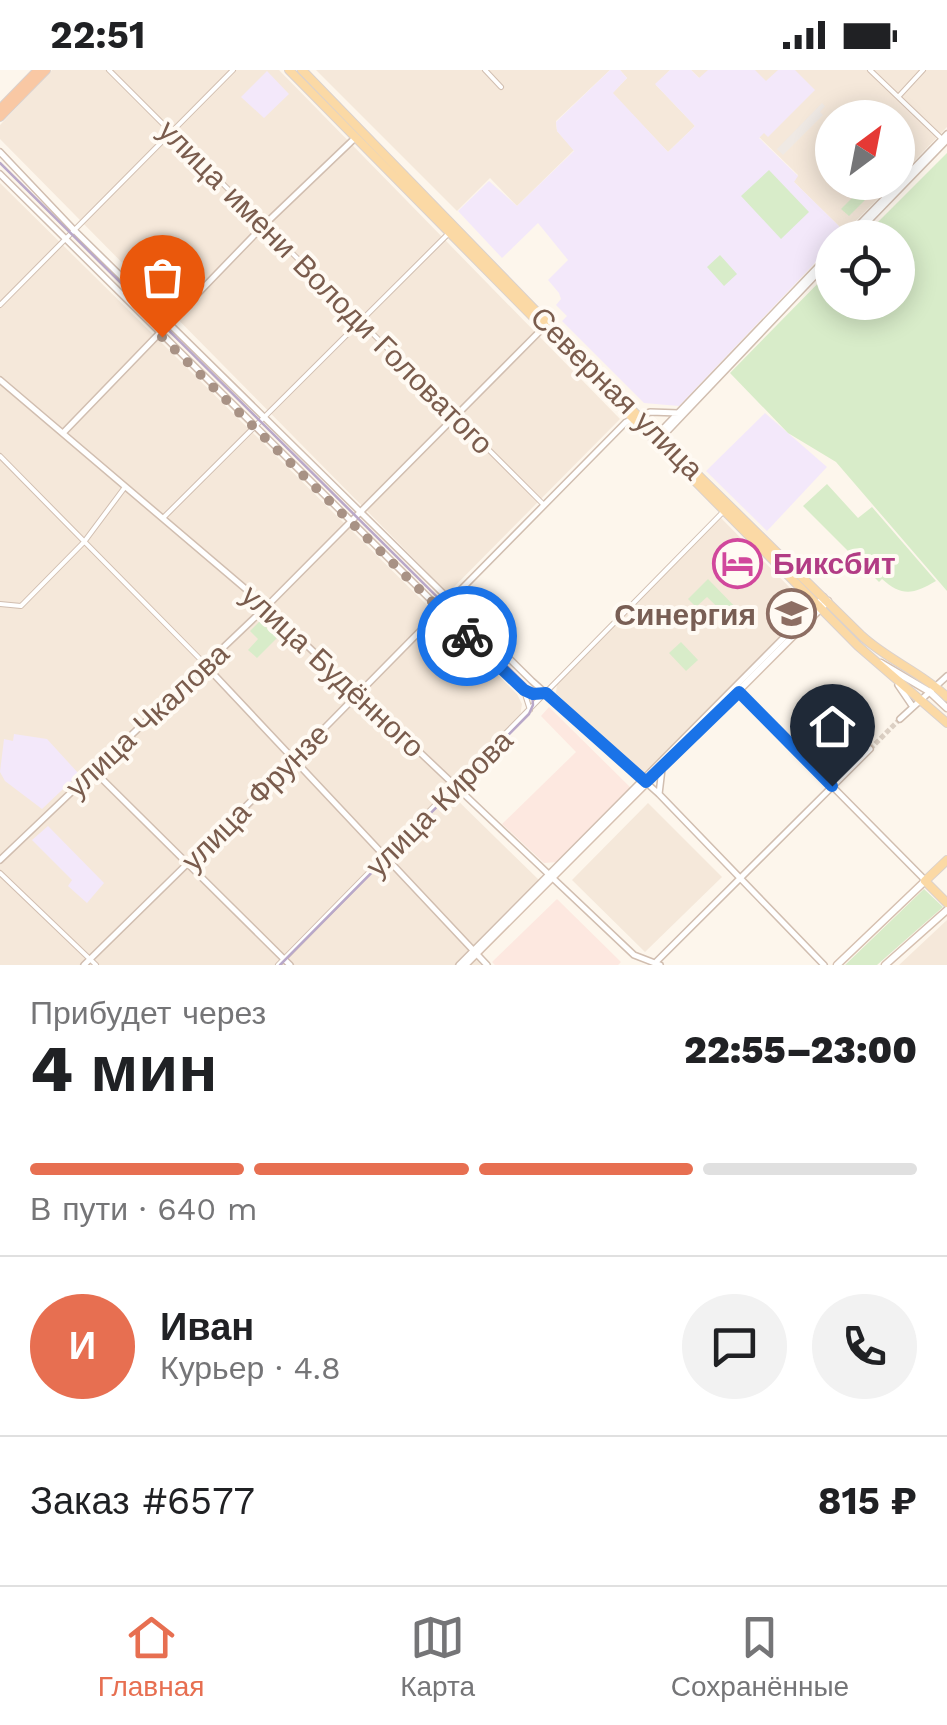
<!DOCTYPE html>
<html lang="ru">
<head>
<meta charset="utf-8">
<style>
	body { margin:0; font-family:"Work Sans",sans-serif; background:#f2f2f2; color:#202124; height:100vh; display:flex; flex-direction:column; font-size:38px; white-space:nowrap }
	* { box-sizing:border-box; margin:0 }
	p { font-size:32px; color:#757577 }
	.icon { flex:none; width:55px; height:55px; fill:none; stroke:currentColor; stroke-width:2; stroke-linecap:round; stroke-linejoin:round }
	.map { position:relative; height:895px; overflow:hidden }
	.drawer { display:flex; flex-direction:column; background:#fff; flex:1 }
	.drawer>* { flex:none }
	.needle { width:65px; rotate:32deg }
	.buttons { position:absolute; left:815px; top:30px; display:grid; gap:20px }
	.buttons a { display:grid; place-items:center; width:100px; height:100px; border-radius:50%; background:#fff; box-shadow:0 5px 25px #0003; font-size:50px }
	.pin { position:absolute; display:grid; place-items:center; width:85px; height:85px; color:#fff; margin:-102px -42px; border-radius:50% 50% 50% 0; rotate:-45deg; box-shadow:0 0 10px #0007 }
	.pin .icon { rotate:45deg }
	.courier { position:absolute; display:grid; place-items:center; width:100px; height:100px; margin:-50px; border:8px solid #1a73e8; border-radius:50%; background:#fff; color:#222; box-shadow:0 2px 12px #0007 }
	.summary em { font-style:normal; font-weight:800 }
	.summary div { display:flex; flex-direction:column-reverse }
	.summary { display:flex; align-items:center; justify-content:space-between; height:170px; padding:0 30px }
	h1 { font-size:65px; font-weight:800; line-height:75px }
	.bar { display:grid; grid-template-columns:repeat(4,1fr); gap:15px 10px; align-content:center; height:120px; padding:0 30px }
	.bar i { height:12px; border-radius:8px; background:#e0e0e0 }
	.bar .current { background:#e76f51 }
	.bar p { grid-column:span 4 }
	.line { display:flex; align-items:center; gap:25px; padding:0 30px; border-top:2px solid #e0e0e0 }
	.line div { flex:1 }
	.round { display:grid; place-items:center; flex:none; width:105px; height:105px; border-radius:52px; background:#f2f2f2 }
	.status { display:flex; justify-content:space-between; align-items:center; height:70px; padding:0 50px; background:#fff; direction:ltr }
	.status svg { height:28px; fill:currentColor }
	.tab-bar { display:flex; justify-content:space-around; align-items:center; height:140px; border-top:2px solid #e0e0e0; background:#fff; font-size:28px; color:#757577 }
	.tab-bar a { display:grid; justify-items:center; gap:5px }
	.tab-bar .current { color:#e76f51 }
	.map>svg:first-child { display:block }
</style>
</head>
<body>
<div class="status"><b>22:51</b><svg viewBox="0 0 49 12"><path d="M0 12V9h3v3zM5 12V6h3v6zM10 12V3h3v9zM15 12V0h3v12zM26 1h20v11H26zM47 4h2v5h-2z"/></svg></div>
<div class="map">
<svg width="947" height="895" viewBox="0 0 947 895">
	<rect width="100%" height="100%" fill="#fdf6ec"/>
	<path fill="#f5e8da" d="M 52,0 L 279,0 L 620,349 L 448,523 L 0,69 L 0,55 Z
		M 316,0 L 610,0 L 556,51 L 557,61 L 574,80 L 517,136 L 490,108 L 457,141 Z
		M 620,0 L 670,0 L 656,15 L 695,56 L 668,82 L 612,23 L 627,8 Z
		M 691,0 L 947,0 L 947,57 L 898,108 L 898,48 L 832,48 L 832,112 L 893,113 L 845,162 L 793,111 L 798,105 Z
		M 0,113 L 517,624 L 522,634 L 520,646 L 447,720 L 540,811 L 469,881 L 481,895 L 0,895 Z
		M 721,448 L 811,539 L 645,704 L 638,703 L 556,623 L 557,614 Z
		M 648,733 L 722,807 L 645,882 L 572,810 Z
		M 947,850 L 947,895 L 899,895 Z"/>
	<path fill="#fde8e0" d="M 549,637 L 631,718 L 558,792 L 544,793 L 502,754 L 576,682 L 541,646 Z
		M 557,829 L 621,892 L 618,895 L 495,895 L 492,892 Z"/>
	<path fill="#efe9e4" d="M 822,33 L 825,36 L 820,42 L 823,45 L 783,85 L 777,79 Z"/>
	<path fill="#f3e8fa" d="M 610,0 L 620,0 L 627,8 L 613,23 L 668,82 L 695,56 L 655,14 L 670,0 L 691,0 L 699,8 L 708,0 L 755,0 L 766,11 L 778,0 L 795,0 L 815,20 L 768,67 L 764,63 L 759,68 L 798,106 L 794,112 L 845,162 L 840,167 L 832,168 L 832,175 L 679,336 L 644,333 L 562,251 L 567,246 L 556,235 L 561,229 L 559,223 L 548,210 L 568,190 L 538,153 L 502,188 L 458,141 L 489,111 L 517,136 L 574,81 L 557,61 L 556,52 Z
		M 267,1 L 289,24 L 264,48 L 241,27 Z
		M 765,343 L 827,397 L 767,461 L 706,401 Z
		M 14,664 L 47,669 L 79,704 L 42,739 L 5,711 L 0,702 L 4,669 L 13,671 Z
		M 48,756 L 104,813 L 87,833 L 68,816 L 72,810 L 32,770 Z"/>
	<path fill="#d8ecc9" d="M 947,83 L 947,521 L 836,392 L 788,363 L 730,303 L 832,199 L 832,232 L 898,232 L 898,168 L 863,167 Z
		M 769,100 L 809,142 L 781,169 L 741,126 Z
		M 867,113 L 882,113 L 849,146 L 841,139 Z
		M 720,185 L 737,204 L 724,216 L 707,197 Z
		M 827,414 L 858,448 L 872,437 L 936,511 C 914,524 902,527 882,509 L 879,512 L 803,436 Z
		M 708,509 L 746,548 L 737,556 L 707,527 L 696,537 L 688,529 Z
		M 260,551 L 277,568 L 257,588 L 248,580 L 258,569 L 250,561 Z
		M 681,572 L 698,590 L 686,601 L 669,583 Z
		M 924,819 L 943,837 L 877,895 L 845,895 Z"/>
	<g fill="none" stroke-linecap="round" stroke-linejoin="round">
		<path stroke="#dcd0c4" stroke-width="5" stroke-dasharray="5 2.5" stroke-linecap="butt" d="M 870,679 L 900,649"/>
		<defs>
			<path id="minor" d="M 109,0 L 543,434
				M 485,0 L 501,17
				M 870,0 L 942,69
				M 899,26 L 923,0
				M 0,235 L 233,0
				M 0,386 L 204,593
				M 164,447 L 447,165
				M 0,534 L 21,536 L 84,472 L 125,417
				M 524,621 L 530,640
				M 739,622 L 832,716
				M 0,803 L 96,895
				M 278,895 L 723,442"/>
			<path id="tertiary" d="M 0,82 L 74,160 L 532,611 L 659,724 L 824,895
				M 0,104 L 523,621 L 543,623
				M 846,168 L 947,64
				M 852,168 L 947,70
				M 0,310 L 261,532 L 634,885 L 660,895
				M 64,362 L 264,155 L 355,68
				M 658,364 L 832,182
				M 661,368 L 832,188
				M 206,596 L 487,895
				M 898,615 L 913,637
				M 900,649 L 947,606
				M 94,701 L 290,895
				M 832,716 L 925,810
				M 659,724 L 662,699
				M 0,790 L 269,534 L 544,257
				M 655,893 L 870,679
				M 84,895 L 293,690 L 626,352 L 650,342 L 679,343
				M 459,895 L 824,527"/>
			<path id="secondary" d="M 881,593 L 930,622 L 947,638
				M 465,895 L 828,531
				M 837,895 L 925,811
				M 885,895 L 947,840"/>
			<path id="primary" d="M 289,0 L 858,576 L 947,653
				M 302,0 L 637,345 L 862,566 C 888,590 922,603 947,627
				M 947,790 L 925,811 L 947,833"/>
			<path id="trunk" d="M 0,39 L 38,0
				M 0,47 L 46,0"/>
		</defs>
		<use href="#minor" stroke="#d1beb0" stroke-width="6"/>
		<use href="#tertiary" stroke="#d1beb0" stroke-width="8"/>
		<use href="#secondary" stroke="#d6c0b0" stroke-width="9"/>
		<use href="#primary" stroke="#dad1cd" stroke-width="10"/>
		<use href="#trunk" stroke="#dad1cd" stroke-width="10"/>
		<use href="#minor" stroke="#fff" stroke-width="4"/>
		<use href="#tertiary" stroke="#fff" stroke-width="5"/>
		<use href="#secondary" stroke="#fff" stroke-width="6"/>
		<use href="#primary" stroke="#fbd9a5" stroke-width="8"/>
		<use href="#trunk" stroke="#f9c8a4" stroke-width="8"/>
		<path stroke="#b9a8c9" stroke-width="2.5" d="M 0,93 L 532,621 L 533,635 L 529,644 L 280,895"/>
	</g>
	<g fill="none" stroke-linecap="round" stroke-linejoin="round">
		<path stroke="#a89285" stroke-width="10" stroke-dasharray="0 18" d="M 162,267 L 467,566"/>
		<path stroke="#1a73e8" stroke-width="12" d="M 467,566 L 524,620 L 533,624 L 546,623 L 646,712 L 739,622 L 832,716"/>
	</g>
	<defs>
		<symbol id="hotel-ring" viewBox="-11 -11 22 22"><circle r="9.5" fill="#fffaf3" stroke="#d1479c" stroke-width="1.5"/><path d="M-6-4.5h1.5V1H6V5H4.5V3h-9V5H-6ZM-4 0a1.8 1.8 0 1 1 3.6 0ZM.5 0V-2.5h3Q6-2.5 6 0Z" fill="#d1479c"/></symbol>
		<symbol id="university-ring" viewBox="-11 -11 22 22"><circle r="9.5" fill="#fffaf3" stroke="#8d6e63" stroke-width="1.5"/><path d="M0-5L7-2L0 1L-7-2ZM-4 1L0 2.5L4 1V4Q0 6-4 4Z" fill="#8d6e63"/></symbol>
	</defs>
	<g fill-rule="evenodd">
		<use href="#hotel-ring" x="710" y="466" width="55" height="55"/>
		<use href="#university-ring" x="764" y="516" width="55" height="55"/>
	</g>
	<g text-anchor="middle" dominant-baseline="central" stroke-width="8" stroke-linejoin="round" paint-order="stroke">
		<g font-size="30" fill="#7a5c4d" stroke="#fffaf3">
			<text transform="translate(326 217) rotate(45)">улица имени Володи Головатого</text>
			<text transform="translate(617 323) rotate(45)">Северная улица</text>
			<text transform="translate(333 601) rotate(43)">улица Будённого</text>
			<text transform="translate(147 650) rotate(-43)">улица Чкалова</text>
			<text transform="translate(255 727) rotate(-45)">улица Фрунзе</text>
			<text transform="translate(439 733) rotate(-45)">улица Кирова</text>
		</g>
		<g font-size="30" font-weight="bold" fill="#b23c85" stroke="#fffaf3" text-anchor="start">
			<text x="773" y="493">Биксбит</text>
		</g>
		<g font-size="30" font-weight="bold" fill="#785e54" stroke="#fffaf3" text-anchor="end">
			<text x="756" y="544">Синергия</text>
		</g>
	</g>
</svg>
<div class="buttons">
<a><svg class="needle" viewBox="-14 -14 28 28"><path d="M0-13l5 13h-10z" fill="#e53935"/><path d="M0 13l5-13h-10z" fill="#757577"/></svg></a>
<a><svg class="icon" aria-label="locate" viewBox="0 0 24 24"><circle cx="12" cy="12" r="6"/><path d="M12 2v4M12 18v4M2 12h4M18 12h4"/></svg></a>
</div>
<div class="pin" style="left:162px;top:267px;background:#ea580c"><svg class="icon" aria-label="bag" viewBox="0 0 24 24"><path d="M5 8h14l-1 12H6zM9 8a3 3 0 0 1 6 0"/></svg></div>
<div class="pin" style="left:832px;top:716px;background:#1f2937"><svg class="icon" aria-label="home" viewBox="0 0 24 24"><path d="M3 11l9-7 9 7M6 9v11h12V9"/></svg></div>
<div class="courier" style="left:467px;top:566px"><svg class="icon" aria-label="bike" viewBox="0 0 24 24"><circle cx="6" cy="16" r="4"/><circle cx="18" cy="16" r="4"/><path d="M6 16l4-8h5l3 8M10 8l3 8H6M13 5h3"/></svg></div>
</div>
<section class="drawer">
<div class="summary"><div><h1>4 мин</h1><p>Прибудет через</p></div><em>22:55–23:00</em></div>
<div class="bar"><i class="current"></i><i class="current"></i><i class="current"></i><i></i><p>В пути · 640 m</p></div>
<div class="line" style="height:180px"><b class="round" style="background:#e76f51;color:#fff">И</b><div><b>Иван</b><p>Курьер · 4.8</p></div><a class="round"><svg class="icon" aria-label="chat" viewBox="0 0 24 24"><path d="M4 5h16v11H9l-5 4z"/></svg></a><a class="round"><svg class="icon" aria-label="phone" viewBox="0 0 24 24"><path d="M5 4h4l2 5-3 2q2 4 5 5l2-3 5 2v4C11 20 4 13 5 4z"/></svg></a></div>
<div class="line" style="height:130px"><div>Заказ #6577</div><b>815 ₽</b></div>
</section>
<nav class="tab-bar">
<a class="current"><svg class="icon" aria-label="home" viewBox="0 0 24 24"><path d="M3 11l9-7 9 7M6 9v11h12V9"/></svg>Главная</a>
<a><svg class="icon" aria-label="map" viewBox="0 0 24 24"><path d="M3 6l6-2 6 2 6-2v14l-6 2-6-2-6 2zM9 4v14M15 6v14"/></svg>Карта</a>
<a><svg class="icon" aria-label="saved" viewBox="0 0 24 24"><path d="M7 4h10v16l-5-4-5 4z"/></svg>Сохранённые</a>
</nav>
</body>
</html>
